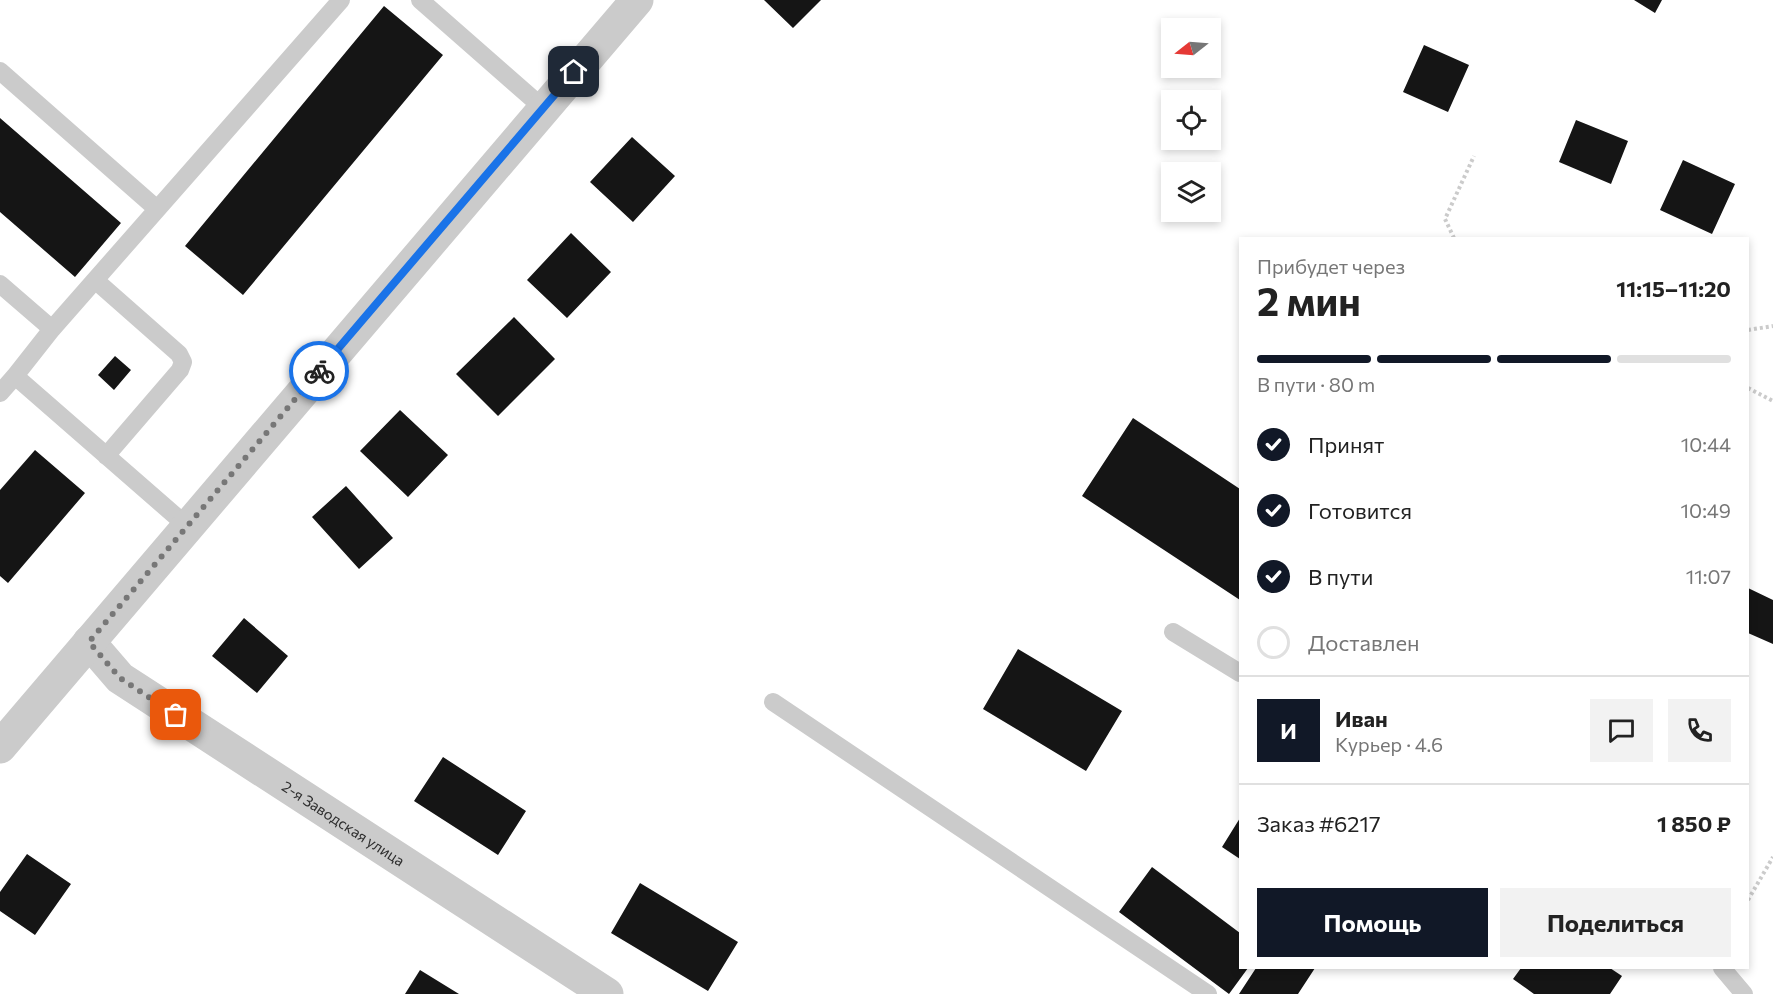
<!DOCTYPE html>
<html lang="ru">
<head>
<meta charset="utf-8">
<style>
	body { margin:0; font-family:Commissioner,sans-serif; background:#f2f2f2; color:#222; height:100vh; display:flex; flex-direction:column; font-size:22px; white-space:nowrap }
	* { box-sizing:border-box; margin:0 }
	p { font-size:20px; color:#767676 }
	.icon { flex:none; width:33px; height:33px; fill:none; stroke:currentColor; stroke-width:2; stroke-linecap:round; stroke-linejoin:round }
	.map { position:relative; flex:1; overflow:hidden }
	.side { position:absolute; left:1239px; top:237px; width:510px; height:732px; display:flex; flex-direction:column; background:#fff; border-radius:0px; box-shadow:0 3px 9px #0003 }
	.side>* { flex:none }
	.needle { width:39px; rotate:253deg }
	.buttons { position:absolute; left:1161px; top:18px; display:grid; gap:12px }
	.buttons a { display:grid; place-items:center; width:60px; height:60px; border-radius:0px; background:#fff; box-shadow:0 3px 9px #0003; font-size:30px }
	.pin { position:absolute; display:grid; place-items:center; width:51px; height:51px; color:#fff; margin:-26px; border-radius:12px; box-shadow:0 3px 9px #0006 }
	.courier { position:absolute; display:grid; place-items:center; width:60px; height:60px; margin:-30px; border:4px solid #1a73e8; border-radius:50%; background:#fff; color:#222; box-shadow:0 2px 8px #0007 }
	.headline em { font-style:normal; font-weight:700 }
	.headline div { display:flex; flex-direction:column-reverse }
	.headline { display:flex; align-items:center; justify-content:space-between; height:102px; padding:0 18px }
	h1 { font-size:39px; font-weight:700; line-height:45px }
	.bar { display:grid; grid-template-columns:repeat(4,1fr); gap:9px 6px; align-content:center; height:72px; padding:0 18px }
	.bar i { height:8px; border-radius:4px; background:#e0e0e0 }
	.bar .on { background:#111827 }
	.bar p { grid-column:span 4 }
	.line { display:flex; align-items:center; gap:15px; padding:0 18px; border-top:2px solid #e0e0e0 }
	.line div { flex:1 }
	.round { display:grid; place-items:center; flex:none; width:63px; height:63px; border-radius:0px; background:#f2f2f2 }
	ol { padding:0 18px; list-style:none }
	li { display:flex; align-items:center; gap:18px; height:66px }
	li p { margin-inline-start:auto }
	li .icon { padding:6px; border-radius:50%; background:#111827; color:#fff; stroke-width:4 }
	li:last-child { color:#767676 }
	li i { width:33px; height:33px; border:3px solid #e0e0e0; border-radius:50% }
	.cta { display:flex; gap:12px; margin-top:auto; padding:12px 18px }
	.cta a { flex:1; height:69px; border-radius:0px; background:#111827; color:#fff; font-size:24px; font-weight:700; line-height:69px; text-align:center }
	.cta a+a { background:#f2f2f2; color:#222 }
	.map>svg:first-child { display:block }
</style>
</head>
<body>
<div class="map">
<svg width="1773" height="994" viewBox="0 0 1773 994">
	<rect width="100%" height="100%" fill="#fff"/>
	<path fill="#151515" d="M 764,0 L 821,0 L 793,28 Z
		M 1634,0 L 1662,0 L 1655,13 Z
		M 384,6 L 443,55 L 243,295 L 185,246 Z
		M 1424,45 L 1469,65 L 1448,112 L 1403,92 Z
		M 0,118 L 121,223 L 75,277 L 0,212 Z
		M 1576,120 L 1628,141 L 1611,184 L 1559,162 Z
		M 632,137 L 675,176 L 633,222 L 590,182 Z
		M 1683,160 L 1735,184 L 1712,234 L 1660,210 Z
		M 571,233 L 611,272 L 567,318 L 527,280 Z
		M 514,317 L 555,359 L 498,416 L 456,374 Z
		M 115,356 L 131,370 L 114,390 L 98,375 Z
		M 400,410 L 448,455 L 408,497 L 360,451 Z
		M 1133,418 L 1240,489 L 1240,600 L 1082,496 Z
		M 35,450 L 85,493 L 8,583 L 0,576 L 0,490 Z
		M 346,486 L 393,538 L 359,569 L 312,517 Z
		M 1748,588 L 1773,600 L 1773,644 L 1748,633 Z
		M 244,618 L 288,656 L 257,693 L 212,656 Z
		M 1018,649 L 1122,711 L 1086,771 L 983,709 Z
		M 443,757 L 526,811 L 498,855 L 414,801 Z
		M 1240,818 L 1240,859 L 1222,847 Z
		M 27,854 L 71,884 L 35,935 L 0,911 L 0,892 Z
		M 1152,867 L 1240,933 L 1240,968 L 1248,968 L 1229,994 L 1119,912 Z
		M 640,883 L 738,942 L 708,991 L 611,933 Z
		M 1256,968 L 1315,968 L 1298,994 L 1239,994 Z
		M 1521,968 L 1610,968 L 1622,976 L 1610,994 L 1534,994 L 1513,979 Z
		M 420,970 L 459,994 L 405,994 Z"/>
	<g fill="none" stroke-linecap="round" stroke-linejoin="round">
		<path stroke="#cbcbcb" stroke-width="4" stroke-dasharray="3 3" stroke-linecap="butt" d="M 1454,238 L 1445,219 L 1474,156
			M 1748,330 L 1773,326
			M 1748,388 L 1773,401
			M 1748,900 L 1773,857"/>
		<path stroke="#cbcbcb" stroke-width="18" d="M 420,0 L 542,107
			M 0,71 L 157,209
			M 95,280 L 179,354 L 183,362 L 180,370 L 106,456
			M 0,284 L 52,329 L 15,376
			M 52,329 L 341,0
			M 0,393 L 15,376 L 187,526
			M 1173,632 L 1240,673
			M 773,702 L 1208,994
			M 1722,968 L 1744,994"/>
		<g stroke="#cbcbcb" stroke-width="33">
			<path id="s1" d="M 89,642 L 120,678 L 607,994"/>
			<path d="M 0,747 L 637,0"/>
		</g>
	</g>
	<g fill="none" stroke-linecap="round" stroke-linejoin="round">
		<path stroke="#777" stroke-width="6" stroke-dasharray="0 10.8" d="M 176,715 L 120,678 L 89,642 L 319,371"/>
		<path stroke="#1a73e8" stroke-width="8" d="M 319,371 L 574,72"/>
	</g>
	<g text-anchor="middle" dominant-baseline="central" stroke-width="6" stroke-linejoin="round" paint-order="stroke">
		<g font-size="15" fill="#2e2e2e" stroke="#fff">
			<text stroke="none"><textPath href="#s1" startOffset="314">2-я Заводская улица</textPath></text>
		</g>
	</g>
</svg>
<div class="buttons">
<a><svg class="needle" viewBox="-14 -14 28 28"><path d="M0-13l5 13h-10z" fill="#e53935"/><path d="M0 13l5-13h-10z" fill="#767676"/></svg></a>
<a><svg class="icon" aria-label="locate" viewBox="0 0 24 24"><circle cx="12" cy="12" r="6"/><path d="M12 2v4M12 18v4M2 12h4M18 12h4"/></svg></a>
<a><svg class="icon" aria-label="layers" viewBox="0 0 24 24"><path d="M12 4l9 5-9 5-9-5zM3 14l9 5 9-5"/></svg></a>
</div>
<div class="pin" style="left:176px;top:715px;background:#ea580c"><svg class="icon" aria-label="bag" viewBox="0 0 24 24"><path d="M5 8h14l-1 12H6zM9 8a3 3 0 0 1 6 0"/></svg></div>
<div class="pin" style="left:574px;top:72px;background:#1f2937"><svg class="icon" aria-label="home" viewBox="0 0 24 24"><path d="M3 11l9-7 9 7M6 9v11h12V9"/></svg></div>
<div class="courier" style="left:319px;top:371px"><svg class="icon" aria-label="bike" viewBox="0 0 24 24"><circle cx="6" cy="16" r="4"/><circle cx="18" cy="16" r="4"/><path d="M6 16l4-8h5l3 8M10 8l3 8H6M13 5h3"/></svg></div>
<section class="side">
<div class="headline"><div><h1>2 мин</h1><p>Прибудет через</p></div><em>11:15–11:20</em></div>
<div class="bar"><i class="on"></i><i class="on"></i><i class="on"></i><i></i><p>В пути · 80 m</p></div>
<ol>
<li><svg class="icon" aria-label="check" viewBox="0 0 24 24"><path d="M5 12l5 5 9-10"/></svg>Принят<p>10:44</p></li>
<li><svg class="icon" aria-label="check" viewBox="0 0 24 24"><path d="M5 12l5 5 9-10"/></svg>Готовится<p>10:49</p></li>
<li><svg class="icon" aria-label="check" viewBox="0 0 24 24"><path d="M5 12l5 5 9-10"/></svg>В пути<p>11:07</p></li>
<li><i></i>Доставлен</li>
</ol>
<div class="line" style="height:108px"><b class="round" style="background:#111827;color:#fff">И</b><div><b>Иван</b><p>Курьер · 4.6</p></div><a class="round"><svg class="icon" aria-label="chat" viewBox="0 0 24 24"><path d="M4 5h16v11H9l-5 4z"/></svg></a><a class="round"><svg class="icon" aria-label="phone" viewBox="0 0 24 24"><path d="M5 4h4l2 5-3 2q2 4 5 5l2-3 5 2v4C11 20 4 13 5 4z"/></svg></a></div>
<div class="line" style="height:78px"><div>Заказ #6217</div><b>1 850 ₽</b></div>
<div class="cta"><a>Помощь</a><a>Поделиться</a></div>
</section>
</div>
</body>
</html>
